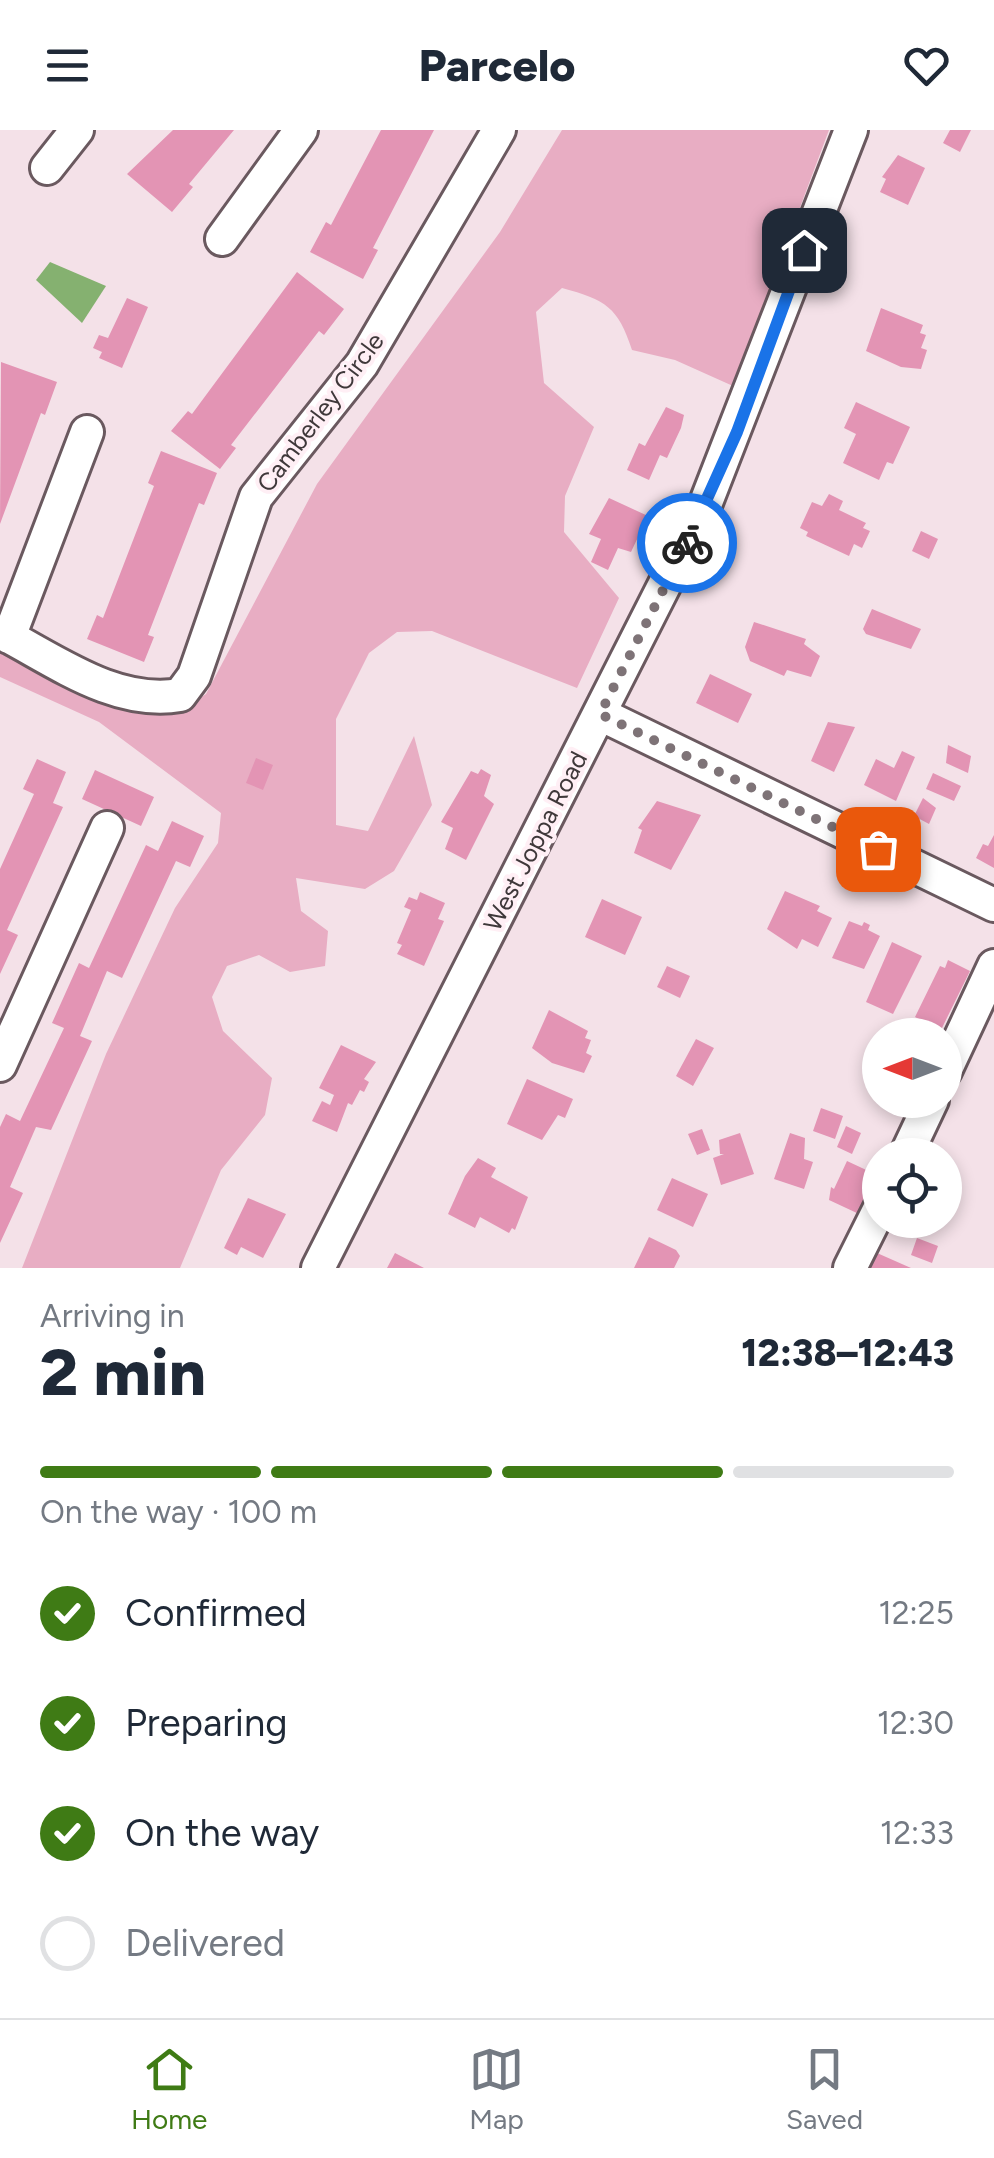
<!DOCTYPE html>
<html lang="en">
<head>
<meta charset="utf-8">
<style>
	body { margin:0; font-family:Figtree,sans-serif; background:#f6f6f7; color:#1f2937; height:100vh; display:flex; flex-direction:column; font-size:38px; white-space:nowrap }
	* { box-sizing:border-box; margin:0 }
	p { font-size:32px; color:#747a83 }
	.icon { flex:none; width:55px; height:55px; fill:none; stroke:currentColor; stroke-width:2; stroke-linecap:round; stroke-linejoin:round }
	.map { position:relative; height:1138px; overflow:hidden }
	.drawer { display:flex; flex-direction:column; background:#fff; flex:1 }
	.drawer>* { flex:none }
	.needle { width:65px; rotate:270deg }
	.fabs { position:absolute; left:862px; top:888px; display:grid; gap:20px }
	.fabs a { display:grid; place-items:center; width:100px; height:100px; border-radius:50%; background:#fff; box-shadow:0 5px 15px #0003; font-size:50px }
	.pin { position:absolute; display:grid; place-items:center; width:85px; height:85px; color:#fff; margin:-42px; border-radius:20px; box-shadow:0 5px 15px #0006 }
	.courier { position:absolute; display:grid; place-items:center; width:100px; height:100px; margin:-50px; border:8px solid #1a73e8; border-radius:50%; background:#fff; color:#222; box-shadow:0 2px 12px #0007 }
	.summary em { font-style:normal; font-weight:800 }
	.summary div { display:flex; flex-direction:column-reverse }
	.summary { display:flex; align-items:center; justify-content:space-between; height:170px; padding:0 40px }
	h1 { font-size:65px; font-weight:800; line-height:75px }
	.bar { display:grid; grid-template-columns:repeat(4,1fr); gap:15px 10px; align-content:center; height:120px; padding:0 40px }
	.bar i { height:12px; border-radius:8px; background:#e0e1e3 }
	.bar .on { background:#3f7b15 }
	.bar p { grid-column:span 4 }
	ol { padding:0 40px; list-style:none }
	li { display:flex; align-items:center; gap:30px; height:110px }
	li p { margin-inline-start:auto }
	li .icon { padding:10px; border-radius:50%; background:#3f7b15; color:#fff; stroke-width:4 }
	li:last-child { color:#747a83 }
	li i { width:55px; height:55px; border:5px solid #e0e1e3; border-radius:50% }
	header { display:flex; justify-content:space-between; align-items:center; height:130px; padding:0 40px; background:#fff; font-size:45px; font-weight:800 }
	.tab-bar { display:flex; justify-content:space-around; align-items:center; height:140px; border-top:2px solid #e0e1e3; background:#fff; font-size:28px; color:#747a83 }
	.tab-bar a { display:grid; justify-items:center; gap:5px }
	.tab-bar .on { color:#3f7b15 }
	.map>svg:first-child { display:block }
</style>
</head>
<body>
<header><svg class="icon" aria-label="menu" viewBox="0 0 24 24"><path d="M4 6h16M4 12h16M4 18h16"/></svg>Parcelo<svg class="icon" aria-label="heart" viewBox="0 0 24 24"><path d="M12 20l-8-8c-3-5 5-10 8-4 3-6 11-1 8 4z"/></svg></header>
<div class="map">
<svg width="994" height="1138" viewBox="0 0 994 1138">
	<rect width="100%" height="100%" fill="#f4e1e8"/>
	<path fill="#e8adc3" d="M 562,0 L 829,0 L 733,256 L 675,230 L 632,220 C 618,177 606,170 562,158 L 536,182 L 544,253 L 594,297 L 565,366 L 564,402 L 619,468 L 577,558 L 432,501 L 397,502 L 369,523 L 336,589 L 336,695 L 368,701 L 414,606 L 432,675 L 394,741 L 365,759 L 296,748 L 301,781 L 328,801 L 325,836 L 290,842 L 259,825 L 227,836 L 212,867 L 223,901 L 272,948 L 265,985 L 221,1040 L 180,1138 L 22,1138 L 106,924 L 175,778 L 218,713 L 221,683 L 99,592 L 0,547 L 0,519 L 145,583 L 178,583 L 206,564 L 317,354 L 500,102 Z"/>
	<path fill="#85b170" d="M 50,132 L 106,156 L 82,193 L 36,150 Z"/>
	<path fill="#e394b4" d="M 173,0 L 234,0 L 189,54 L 193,57 L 172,82 L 127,44 Z
		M 381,0 L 434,0 L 373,118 L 378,120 L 363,149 L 310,122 L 326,92 L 331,95 Z
		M 950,0 L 971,0 L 960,22 L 943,13 Z
		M 898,25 L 925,38 L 908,75 L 880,62 L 886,49 L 882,47 Z
		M 297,142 L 344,179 L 324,205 L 319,201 L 231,315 L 236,318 L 220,339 L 171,301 L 188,281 L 192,284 Z
		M 127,168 L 148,177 L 122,238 L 99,228 L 102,222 L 93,218 L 99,205 L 108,208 Z
		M 881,178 L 923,195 L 920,203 L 926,205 L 921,218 L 927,220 L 921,239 L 901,237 L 866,221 Z
		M 1,232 L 57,252 L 45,285 L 41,283 L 0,394 Z
		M 856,272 L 910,297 L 893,334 L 887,332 L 879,350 L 843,333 L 856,304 L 844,298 Z
		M 666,277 L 684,285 L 681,298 L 667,328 L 660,325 L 649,350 L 627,340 L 639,313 L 645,316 Z
		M 161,321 L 217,343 L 204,375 L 199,373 L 148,505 L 154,507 L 144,532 L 87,509 L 97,485 L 103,488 L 154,356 L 148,353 Z
		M 829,364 L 843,371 L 839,380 L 866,393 L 863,398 L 870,401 L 862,418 L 854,414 L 849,426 L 806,406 L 808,402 L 800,398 L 812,372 L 822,376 Z
		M 609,368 L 648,386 L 631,422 L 618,418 L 608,440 L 591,432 L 601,409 L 589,404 Z
		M 921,401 L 938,409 L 929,429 L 912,421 Z
		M 872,479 L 921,499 L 911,519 L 866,504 L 863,499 Z
		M 754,492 L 806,509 L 804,514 L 820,526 L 811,547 L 787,540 L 784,546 L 750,531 L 745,517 Z
		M 710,544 L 752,564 L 738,593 L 696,573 Z
		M 828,592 L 855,597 L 834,642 L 811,631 Z
		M 948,615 L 971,626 L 968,643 L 946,633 Z
		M 902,621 L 915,627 L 896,671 L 864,655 L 876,629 L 894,638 Z
		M 256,628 L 273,635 L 263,660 L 246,653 Z
		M 37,629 L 66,642 L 53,673 L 63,677 L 7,800 L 18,805 L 0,844 L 0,739 L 34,664 L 23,659 Z
		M 481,639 L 491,645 L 484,666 L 494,674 L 466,730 L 445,719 L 453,698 L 441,692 L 471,641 L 478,644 Z
		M 95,640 L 154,667 L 141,696 L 82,669 Z
		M 933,643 L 961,656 L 954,671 L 926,659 Z
		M 923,668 L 936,678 L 929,694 L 914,686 Z
		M 657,671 L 701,685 L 671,740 L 634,723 L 642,700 L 638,698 Z
		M 172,691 L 204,706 L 190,737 L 176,731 L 122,848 L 107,841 L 80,906 L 92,911 L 51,1000 L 36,997 L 10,1057 L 23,1063 L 0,1113 L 0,997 L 6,984 L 20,991 L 64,898 L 52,893 L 79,833 L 89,838 L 146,715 L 158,721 Z
		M 994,705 L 994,738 L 976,728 L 983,714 L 988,716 Z
		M 785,761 L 820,776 L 817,781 L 832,788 L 818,817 L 802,809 L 797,819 L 767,799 Z
		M 420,762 L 445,773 L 438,789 L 444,791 L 424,836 L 397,824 L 402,815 L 397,813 L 411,780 L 404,777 L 409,767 L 417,770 Z
		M 602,769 L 642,787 L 625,825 L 585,807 Z
		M 849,791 L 862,796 L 864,792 L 870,795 L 868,800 L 880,806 L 864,839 L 832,828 Z
		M 892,812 L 922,826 L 893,884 L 866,872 Z
		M 948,830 L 970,841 L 941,900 L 915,887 L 940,836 L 945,838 Z
		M 667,836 L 690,846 L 680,868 L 657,857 Z
		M 549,880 L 588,901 L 585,908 L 591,910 L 586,923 L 592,926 L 584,943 L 552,933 L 532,918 Z
		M 696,909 L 714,918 L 693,956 L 676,946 Z
		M 341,915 L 376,932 L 364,949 L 369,952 L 364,962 L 360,960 L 352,975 L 348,973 L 337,1002 L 312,991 L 322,971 L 330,975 L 334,965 L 319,958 Z
		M 527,949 L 573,969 L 565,988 L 558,985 L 542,1010 L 507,994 Z
		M 821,978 L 843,986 L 835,1009 L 813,1001 Z
		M 846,996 L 861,1003 L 852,1024 L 837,1017 Z
		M 702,999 L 710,1020 L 697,1025 L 688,1004 Z
		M 740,1003 L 754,1044 L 721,1055 L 713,1028 L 724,1024 L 720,1024 L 719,1010 Z
		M 790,1003 L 805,1008 L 804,1029 L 813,1032 L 804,1059 L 774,1049 Z
		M 478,1028 L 496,1038 L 491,1047 L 528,1067 L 515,1100 L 512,1098 L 509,1103 L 480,1087 L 475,1098 L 448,1084 L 465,1046 Z
		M 847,1031 L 877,1045 L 859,1084 L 829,1070 L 831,1057 L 834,1059 Z
		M 672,1048 L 708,1064 L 693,1097 L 657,1080 Z
		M 248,1068 L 286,1084 L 263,1128 L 241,1117 L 237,1125 L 224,1118 Z
		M 649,1107 L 676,1120 L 680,1126 L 674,1138 L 634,1138 Z
		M 917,1108 L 938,1116 L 932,1133 L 911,1125 Z
		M 395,1123 L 424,1138 L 387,1138 Z
		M 877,1123 L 911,1138 L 870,1138 Z"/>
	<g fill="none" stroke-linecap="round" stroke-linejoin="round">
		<defs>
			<path id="minor" d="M 47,38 L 77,0
				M 222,109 L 301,0
				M 0,502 C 56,531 115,576 180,565 L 194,546 L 256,367 L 362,234 L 499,0
				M 9,507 L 87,302
				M 600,584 L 994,775
				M 0,935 L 107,698
				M 945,941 L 994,836
				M 906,1025 L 932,970
				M 318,1138 L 705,375 L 851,0
				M 850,1138 L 880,1078"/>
		</defs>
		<use href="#minor" stroke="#6a595f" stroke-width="38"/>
		<use href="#minor" stroke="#fff" stroke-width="32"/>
	</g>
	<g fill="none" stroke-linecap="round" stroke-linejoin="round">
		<path stroke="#7e7377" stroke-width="10" stroke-dasharray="0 18" d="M 687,413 L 600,584 L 878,719"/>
		<path stroke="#1a73e8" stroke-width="12" d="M 687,413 L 737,302 L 804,120"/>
	</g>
	<g text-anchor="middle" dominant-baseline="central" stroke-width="8" stroke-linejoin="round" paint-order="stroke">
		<g font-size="25" fill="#3f383a" stroke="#ffeff5">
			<text transform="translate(320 282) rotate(-53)">Camberley Circle</text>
			<text transform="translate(535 711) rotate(-63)">West Joppa Road</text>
		</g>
	</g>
</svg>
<div class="fabs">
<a><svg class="needle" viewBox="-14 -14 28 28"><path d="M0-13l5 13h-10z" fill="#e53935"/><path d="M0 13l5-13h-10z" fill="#747a83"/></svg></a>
<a><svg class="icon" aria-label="locate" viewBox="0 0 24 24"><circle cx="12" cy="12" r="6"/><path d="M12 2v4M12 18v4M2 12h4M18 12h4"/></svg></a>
</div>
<div class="pin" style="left:878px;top:719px;background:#ea580c"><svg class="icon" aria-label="bag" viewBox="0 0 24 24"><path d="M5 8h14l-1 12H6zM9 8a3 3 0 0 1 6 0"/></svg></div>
<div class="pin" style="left:804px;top:120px;background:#1f2937"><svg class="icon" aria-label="home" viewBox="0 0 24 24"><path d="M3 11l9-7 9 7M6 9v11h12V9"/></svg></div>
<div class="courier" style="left:687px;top:413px"><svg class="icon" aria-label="bike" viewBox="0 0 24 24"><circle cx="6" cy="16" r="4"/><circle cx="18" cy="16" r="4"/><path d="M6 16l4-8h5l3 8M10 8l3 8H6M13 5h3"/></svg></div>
</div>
<section class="drawer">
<div class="summary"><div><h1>2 min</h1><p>Arriving in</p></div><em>12:38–12:43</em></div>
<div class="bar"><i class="on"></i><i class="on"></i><i class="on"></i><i></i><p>On the way · 100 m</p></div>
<ol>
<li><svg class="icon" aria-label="check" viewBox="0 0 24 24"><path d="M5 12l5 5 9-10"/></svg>Confirmed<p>12:25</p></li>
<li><svg class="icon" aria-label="check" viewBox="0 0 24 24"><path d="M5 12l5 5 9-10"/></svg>Preparing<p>12:30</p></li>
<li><svg class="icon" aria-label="check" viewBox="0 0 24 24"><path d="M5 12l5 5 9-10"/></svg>On the way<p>12:33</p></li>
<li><i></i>Delivered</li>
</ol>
</section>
<nav class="tab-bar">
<a class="on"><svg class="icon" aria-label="home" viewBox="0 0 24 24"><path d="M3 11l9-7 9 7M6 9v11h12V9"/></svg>Home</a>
<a><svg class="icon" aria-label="map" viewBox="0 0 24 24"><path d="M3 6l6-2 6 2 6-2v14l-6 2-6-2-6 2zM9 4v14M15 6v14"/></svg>Map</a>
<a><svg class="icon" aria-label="saved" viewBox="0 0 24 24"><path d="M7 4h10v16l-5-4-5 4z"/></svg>Saved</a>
</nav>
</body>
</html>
